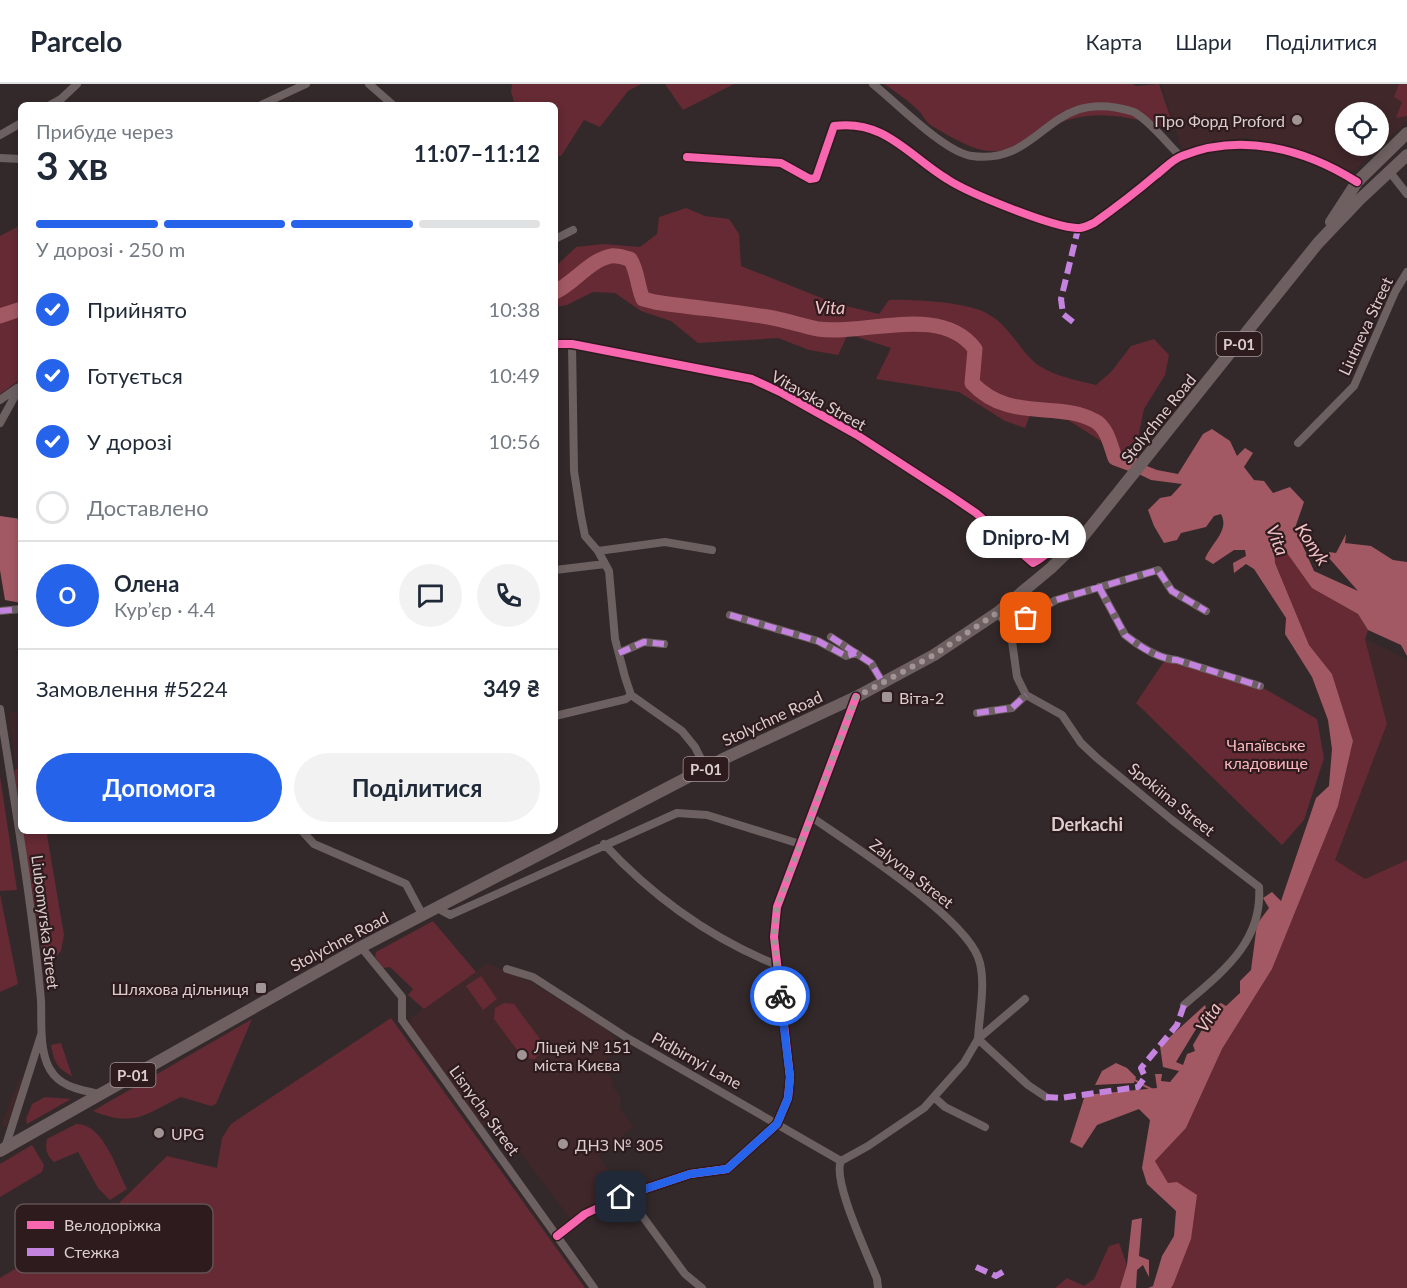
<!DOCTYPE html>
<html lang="uk">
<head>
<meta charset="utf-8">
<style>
	body { margin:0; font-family:Lato,sans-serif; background:#f2f2f3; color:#1f2937; height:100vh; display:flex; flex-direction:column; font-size:22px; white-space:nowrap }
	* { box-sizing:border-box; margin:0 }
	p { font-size:20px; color:#747a83 }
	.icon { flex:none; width:33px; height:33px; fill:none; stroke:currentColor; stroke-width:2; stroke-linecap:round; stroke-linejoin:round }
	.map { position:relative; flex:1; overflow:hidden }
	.drawer { position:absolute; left:18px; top:18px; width:540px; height:732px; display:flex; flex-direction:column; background:#fff; border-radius:9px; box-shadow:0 3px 9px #0003 }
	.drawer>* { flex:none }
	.buttons { position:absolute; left:1335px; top:18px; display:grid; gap:12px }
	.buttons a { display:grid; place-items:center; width:54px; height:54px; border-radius:50%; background:#fff; box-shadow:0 3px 9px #0003; font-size:30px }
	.pin { position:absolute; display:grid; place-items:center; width:51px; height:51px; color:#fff; margin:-26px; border-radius:12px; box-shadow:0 3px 9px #0006 }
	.courier { position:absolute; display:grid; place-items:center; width:60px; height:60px; margin:-30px; border:4px solid #2563eb; border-radius:50%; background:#fff; color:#222; box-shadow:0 2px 8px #0007 }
	.bubble { position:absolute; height:42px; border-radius:21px; background:#fff; box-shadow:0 3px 9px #0003; font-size:20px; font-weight:700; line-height:42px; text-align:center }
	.headline em { font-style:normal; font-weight:700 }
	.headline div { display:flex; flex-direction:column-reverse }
	.headline { display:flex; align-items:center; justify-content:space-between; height:102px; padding:0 18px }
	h1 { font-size:39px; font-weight:700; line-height:45px }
	.bar { display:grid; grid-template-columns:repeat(4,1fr); gap:9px 6px; align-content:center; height:72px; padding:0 18px }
	.bar i { height:8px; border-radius:4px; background:#e0e1e3 }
	.bar .selected { background:#2563eb }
	.bar p { grid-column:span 4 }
	.line { display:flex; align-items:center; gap:15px; padding:0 18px; border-top:2px solid #e0e1e3 }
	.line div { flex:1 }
	.round { display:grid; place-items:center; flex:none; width:63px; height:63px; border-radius:32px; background:#f2f2f3 }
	ol { padding:0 18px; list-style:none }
	li { display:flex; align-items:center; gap:18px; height:66px }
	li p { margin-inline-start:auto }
	li .icon { padding:6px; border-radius:50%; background:#2563eb; color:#fff; stroke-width:4 }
	li:last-child { color:#747a83 }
	li i { width:33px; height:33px; border:3px solid #e0e1e3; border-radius:50% }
	.button { display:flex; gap:12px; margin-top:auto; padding:12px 18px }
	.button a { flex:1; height:69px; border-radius:36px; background:#2563eb; color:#fff; font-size:24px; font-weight:700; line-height:69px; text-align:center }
	.button a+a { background:#f2f2f3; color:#1f2937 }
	header { display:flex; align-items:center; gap:36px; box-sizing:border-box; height:84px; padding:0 30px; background:#fff; border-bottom:2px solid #e0e1e3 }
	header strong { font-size:28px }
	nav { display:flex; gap:33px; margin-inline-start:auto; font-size:21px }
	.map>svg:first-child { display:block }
</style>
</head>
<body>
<header>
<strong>Parcelo</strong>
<nav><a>Карта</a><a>Шари</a><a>Поділитися</a></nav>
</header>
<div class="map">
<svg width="1407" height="1204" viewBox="0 0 1407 1204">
	<rect width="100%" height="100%" fill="#33292a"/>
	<path fill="#40272a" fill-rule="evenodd" d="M 1161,0 L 1403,0 L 1407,2 L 1407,37 L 1355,86 L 1349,87 L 1303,66 L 1244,53 L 1182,65 ZM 1346,28 L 1378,28 L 1378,62 L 1346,62 Z
		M 1365,555 L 1407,576 L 1407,776 L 1365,795 L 1335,776 L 1387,640 Z
		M 21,627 L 21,685 L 16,685 L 9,629 Z
		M 488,879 L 533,899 L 606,945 L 623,962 L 601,981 L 614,997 L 611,1000 L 620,1012 L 620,1024 L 633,1043 L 598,1072 L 622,1106 L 591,1121 L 572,1137 L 505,1048 L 482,1040 L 410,942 L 411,934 Z
		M 20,994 L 25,996 L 6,1043 L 1,1041 Z"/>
	<path fill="#652a34" d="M 512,0 L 641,0 L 628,7 L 600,43 L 584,36 L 561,72 L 555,72 L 555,21 L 515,21 L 511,8 Z
		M 665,0 L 734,0 L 683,26 Z
		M 884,0 L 1133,0 L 1136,2 L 1159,0 L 1172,38 L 1165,44 C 1038,0 1036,87 972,63 C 962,59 937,46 928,39 C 925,36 923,32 920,28 C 910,18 896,8 884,0 Z
		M 1399,0 L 1407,0 L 1407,32 L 1396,34 L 1402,18 L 1394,13 Z
		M 686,124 L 705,132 L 729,135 L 739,150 L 741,182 L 834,219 L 879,230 L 889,216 C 912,215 968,218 988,230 C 1008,241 1017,261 1032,276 C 1048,291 1075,296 1096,301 L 1111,288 L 1131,262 L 1154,255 L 1169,271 L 1165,291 L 1144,325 L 1138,354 L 1112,377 L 1101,357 L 1068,336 L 1030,331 L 1025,344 L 1005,337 L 959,308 L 876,295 L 891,264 L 848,250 L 838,271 L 809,266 L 778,254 L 698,259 L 671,237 L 641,227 L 615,209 L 593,208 L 567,221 L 555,223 L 555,183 L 576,163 L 603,160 L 640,163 L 657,150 L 659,133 Z
		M 21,141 L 21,273 L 19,275 L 21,275 L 21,295 L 0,310 L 0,152 Z
		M 1282,461 L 1312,503 L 1358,530 L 1368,546 L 1365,555 L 1387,640 L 1335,776 L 1365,795 L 1407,776 L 1407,1204 L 1171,1204 L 1191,1155 L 1168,1099 L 1155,1077 L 1186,1044 L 1222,965 L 1272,885 L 1338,722 L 1353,658 L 1332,590 L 1309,561 L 1275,479 L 1274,462 Z
		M 1165,576 L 1260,602 L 1317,635 L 1324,674 L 1304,736 L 1282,761 L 1136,619 Z
		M 16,685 L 21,685 L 21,732 L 14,688 Z
		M 0,692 L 17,806 L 0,807 Z
		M 23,747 L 54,747 L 47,751 L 64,851 L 61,867 L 48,881 L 44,880 Z
		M 0,810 L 18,900 L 0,908 Z
		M 433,837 L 476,888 L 424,925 L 408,911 L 413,905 L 390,883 L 383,884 L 375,873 L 376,868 Z
		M 481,892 L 497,915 L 483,926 L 466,902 Z
		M 504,919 L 514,920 L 543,959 L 541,968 L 535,975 L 523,974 L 494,935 L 495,924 Z
		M 391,934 L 585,1204 L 0,1204 L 0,1194 L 114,1124 L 167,1072 L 217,1084 L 222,1054 L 231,1040 Z
		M 252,935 L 216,1020 L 211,1022 L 181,1013 C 145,1030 135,1044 93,1027 Z
		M 61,959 L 72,992 C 57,984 54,978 51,961 Z
		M 45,1013 L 71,1015 L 27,1040 L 26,1035 L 32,1020 Z
		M 76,1040 C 103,1039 116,1084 127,1105 L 110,1116 L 98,1104 L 78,1068 L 54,1078 C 46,1071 45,1065 47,1055 Z
		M 32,1061 L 44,1081 L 42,1088 L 0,1113 L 0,1080 Z
		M 1119,1159 L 1127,1181 L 1120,1204 L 1055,1204 L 1067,1194 L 1084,1202 L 1094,1195 L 1109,1162 Z"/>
	<path fill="#a35963" d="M 1212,345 L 1230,357 L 1237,372 L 1245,364 L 1253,369 L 1244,383 L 1254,396 L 1264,397 L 1273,409 L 1290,403 L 1304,418 L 1295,444 L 1314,487 L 1358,507 L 1329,474 L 1329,468 L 1336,469 L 1346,450 L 1345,459 L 1371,462 L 1393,476 L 1407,478 L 1407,572 L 1401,561 L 1368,546 L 1358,530 L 1312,504 L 1282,462 L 1274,462 L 1275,479 L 1309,561 L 1332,590 L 1353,657 L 1338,722 L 1272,885 L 1222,965 L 1186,1044 L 1155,1077 L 1168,1099 L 1177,1098 L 1197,1111 L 1191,1155 L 1173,1201 L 1171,1204 L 1148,1204 L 1153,1202 L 1162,1172 L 1174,1152 L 1176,1127 L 1147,1100 L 1142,1084 L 1150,1036 L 1139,1025 L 1097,1041 L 1082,1064 L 1070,1058 L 1085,1011 L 1157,1004 L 1155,990 L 1162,990 L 1161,997 L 1170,998 L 1179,987 L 1163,983 L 1160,962 L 1205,921 L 1207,927 L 1176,978 L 1183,981 L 1187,970 L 1195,967 L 1193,961 L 1207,937 L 1218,936 L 1214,922 L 1221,919 L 1226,922 L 1240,909 L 1240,897 L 1251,886 L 1257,840 L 1269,824 L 1263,814 L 1272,808 L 1281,817 L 1316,714 L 1329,702 L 1332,665 L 1328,636 L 1312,593 L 1285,550 L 1286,534 L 1254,485 L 1246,480 L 1234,489 L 1233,479 L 1246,472 L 1245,466 L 1234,466 L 1213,480 L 1205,475 C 1211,459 1230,447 1221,430 L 1214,432 L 1206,443 L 1181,449 L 1177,456 L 1164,459 L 1154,442 L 1148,426 L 1160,414 L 1171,412 L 1182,400 L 1151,396 L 1112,377 L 1119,371 L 1157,386 L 1178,390 L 1203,350 Z
		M 0,432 L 21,435 L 21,519 L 5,516 L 0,486 Z
		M 1116,979 L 1127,984 L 1136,993 L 1134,999 L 1095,1001 L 1102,987 Z
		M 1142,1134 L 1139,1172 L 1149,1176 L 1149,1193 L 1143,1181 L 1137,1186 L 1136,1204 L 1120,1204 L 1127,1181 L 1132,1136 Z"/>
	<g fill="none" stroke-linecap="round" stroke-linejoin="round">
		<path stroke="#a35963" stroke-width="2" d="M 1135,996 L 1138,998
			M 1143,1001 L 1153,1006"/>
		<path stroke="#a35963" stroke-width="15" d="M 555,208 C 574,199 590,176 611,172 C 617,171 625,174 630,175 C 638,187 637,202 643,215 L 655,218 C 694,224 734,227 773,234 C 788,237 803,242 818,245 C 864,252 941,219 975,265 L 972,299 C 1010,339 1056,316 1095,337 C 1107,343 1111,363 1115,374 L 1134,381
			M 0,232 L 21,225"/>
		<path stroke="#6c6061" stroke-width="8" d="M 369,0 L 393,21
			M 873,0 C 897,19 944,68 972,72 C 1044,82 1047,0 1134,28 C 1151,38 1166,58 1180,72
			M 50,21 L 61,15 L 77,0
			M 261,21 L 306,0
			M 0,51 L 21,39
			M 687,73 L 781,79 L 810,95 L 816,94 L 834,42 C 884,35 908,71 947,95 C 968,109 1052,143 1077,144 C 1082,145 1089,141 1094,139 C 1115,124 1136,108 1156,91 C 1164,85 1173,75 1182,72 C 1241,48 1305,65 1357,98
			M 0,74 L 21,75
			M 1389,87 L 1407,110
			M 555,155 L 573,146
			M 555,260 L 572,260 L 752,295 L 782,309 L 857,351 L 951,412 L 976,429 L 1033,479 C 1050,470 1062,455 1067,436
			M 572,260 L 574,387 L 581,432 L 585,452 L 598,467 L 609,487 L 615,555 L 625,593 L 631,611 L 682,647 L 695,663 L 706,685
			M 0,316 L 17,304
			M 0,339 L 21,301
			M 1298,359 L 1354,302 L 1395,208 L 1407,188
			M 598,467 L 665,458 L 712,466
			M 555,486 L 605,480
			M 1099,503 L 1125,551 C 1139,562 1158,575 1177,576 L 1260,602
			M 0,527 L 21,525
			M 997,529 L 1010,543 L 1017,593 L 1026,611 L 1062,631 L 1081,659 L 1097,674 L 1172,736 L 1259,803 C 1263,858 1222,888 1184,921
			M 730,531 L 818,557 L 846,572 L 856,569
			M 1010,543 L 1056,516 L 1158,486 L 1172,507 L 1206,527
			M 831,553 L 871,579 L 883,599
			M 619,569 L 644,558 L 664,560
			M 0,625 C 15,722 32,818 41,916 C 42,938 38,973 54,991 C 65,1004 85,1007 100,1010
			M 977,629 L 1012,624 L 1026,611
			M 555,632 L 626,615 L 631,611
			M 810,732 C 850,760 961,830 978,873 C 987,896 979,931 978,955
			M 302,747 L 314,760 L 406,800 L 423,832
			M 604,760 C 653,813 710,854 777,881
			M 437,824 L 450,831 L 677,729 L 707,731 L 800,760
			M 361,863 L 402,913 L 402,936 L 594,1204
			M 507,885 L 533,893 L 629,955 L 841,1077
			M 978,955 L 1028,1001 L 1046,1013
			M 935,1014 L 945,1023 L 985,1043
			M 5,1064 L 41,951
			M 621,1113 L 643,1133 L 685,1190 L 702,1204
			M 557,1152 L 585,1130 L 621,1113 L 690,1090 L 727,1085 L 777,1040 L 788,1014 L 790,993 L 774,853 L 777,823 L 856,613
			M 878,1204 L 877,1195 C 868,1171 832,1097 841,1077 L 868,1062 L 924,1024 L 964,979 L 978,955 L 1025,915"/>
		<path stroke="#6e6061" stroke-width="12" d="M 1331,138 L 1357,98 L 1407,49
			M 0,1067 L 361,863 L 721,676 L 856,613 L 934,571 L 997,529 L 1051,484 L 1081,455 L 1318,159 L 1358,117 L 1407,71"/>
		<path stroke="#c483df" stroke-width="6" stroke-dasharray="12 6" stroke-linecap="butt" d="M 1073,238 L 1063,230 L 1061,215 L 1078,145
			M 1099,503 L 1125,551 C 1139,562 1158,575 1177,576 L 1260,602
			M 0,527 L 21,525
			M 730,531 L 818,557 L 846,572 L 856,569
			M 1010,543 L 1056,516 L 1158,486 L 1172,507 L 1206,527
			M 831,553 L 871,579 L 883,599
			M 619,569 L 644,558 L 664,560
			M 977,629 L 1012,624 L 1026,611
			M 1046,1013 L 1060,1014 L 1138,1003 L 1145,993 L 1141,984 L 1177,941 L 1184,921
			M 976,1183 L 996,1192 L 1006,1186"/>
		<defs>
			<path id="cycleway" d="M 687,73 L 781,79 L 810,95 L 816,94 L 834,42 C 884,35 908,71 947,95 C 968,109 1052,143 1077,144 C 1082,145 1089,141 1094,139 C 1115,124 1136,108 1156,91 C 1164,85 1173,75 1182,72 C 1241,48 1305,65 1357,98
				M 555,260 L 572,260 L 752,295 L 782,309 L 857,351 L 951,412 L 976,429 L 1033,479 C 1050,470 1062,455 1067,436
				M 557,1152 L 585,1130 L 621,1113 L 690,1090 L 727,1085 L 777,1040 L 788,1014 L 790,993 L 774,853 L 777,823 L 856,613"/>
		</defs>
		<use href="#cycleway" stroke="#2e1b1d" stroke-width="11"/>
		<use href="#cycleway" stroke="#f766af" stroke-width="8"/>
	</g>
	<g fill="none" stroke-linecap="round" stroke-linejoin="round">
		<path stroke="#a09495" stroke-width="6" stroke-dasharray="0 10.8" d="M 780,912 L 774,853 L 777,823 L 856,613 L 934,571 L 997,529 L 1010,543 L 1026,534"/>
		<path stroke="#2563eb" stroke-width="8" d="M 621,1113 L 690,1090 L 727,1085 L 777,1040 L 788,1014 L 790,993 L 780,912"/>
	</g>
	<g fill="#a09495" stroke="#2e1b1d" stroke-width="2">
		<circle cx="1297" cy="36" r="6"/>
		<rect x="881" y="607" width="12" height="12" rx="3"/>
		<rect x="255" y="898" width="12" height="12" rx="3"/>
		<circle cx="522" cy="971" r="6"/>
		<circle cx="159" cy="1049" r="6"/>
		<circle cx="563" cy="1060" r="6"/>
	</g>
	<g text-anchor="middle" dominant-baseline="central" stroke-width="4.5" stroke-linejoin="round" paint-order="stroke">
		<g fill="#2e1b1d" stroke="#a79899" stroke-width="1.5">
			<rect x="1216.5" y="248" width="45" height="24" rx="4.5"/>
			<rect x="683.5" y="673" width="45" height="24" rx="4.5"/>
			<rect x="110.5" y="979" width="45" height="24" rx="4.5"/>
		</g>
		<g font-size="15" font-weight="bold" fill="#dbcdce">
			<text x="1239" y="260">Р-01</text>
			<text x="706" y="685">Р-01</text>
			<text x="133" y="991">Р-01</text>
		</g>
		<g font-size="16" fill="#dbcdce" stroke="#2e1b1d" text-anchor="start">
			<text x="1285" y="36" text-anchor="end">Про Форд Proford</text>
			<text x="899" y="613">Віта-2</text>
			<text x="249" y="904" text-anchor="end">Шляхова дільниця</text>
			<text x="534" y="962">Ліцей № 151<tspan x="534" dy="18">міста Києва</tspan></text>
			<text x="171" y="1049">UPG</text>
			<text x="575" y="1060">ДНЗ № 305</text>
		</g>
		<g font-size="16" fill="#dbcdce" stroke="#2e1b1d">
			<text transform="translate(1365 242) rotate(-65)">Liutneva Street</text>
			<text transform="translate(819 316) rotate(29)">Vitavska Street</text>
			<text transform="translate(1158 334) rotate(-51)">Stolychne Road</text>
			<text transform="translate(772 634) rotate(-25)">Stolychne Road</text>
			<text transform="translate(1172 715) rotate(39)">Spokiina Street</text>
			<text transform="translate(912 789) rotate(38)">Zalyvna Street</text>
			<text transform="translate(46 838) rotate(83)">Liubomyrska Street</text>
			<text transform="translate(339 857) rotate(-28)">Stolychne Road</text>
			<text transform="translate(697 976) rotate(29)">Pidbirnyi Lane</text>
			<text transform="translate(485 1026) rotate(54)">Lisnycha Street</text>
		</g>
		<g font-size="16" fill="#fcb7be" stroke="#2e1b1d">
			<text x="1266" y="660">Чапаївське<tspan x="1266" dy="18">кладовище</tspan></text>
		</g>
		<g font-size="18" font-style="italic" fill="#f0c2c6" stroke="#2e1b1d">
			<text transform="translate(830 223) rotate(1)">Vita</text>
			<text transform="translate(1278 456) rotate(68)">Vita</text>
			<text transform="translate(1313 460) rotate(57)">Konyk</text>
			<text transform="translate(1208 933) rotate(-58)">Vita</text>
		</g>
		<g font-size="18" font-weight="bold" fill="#dbcdce" stroke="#2e1b1d">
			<text x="1087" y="740">Derkachi</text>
		</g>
	</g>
	<rect x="15" y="1120" width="198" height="69" rx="9" fill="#2e1b1d" stroke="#625052" stroke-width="1.5"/>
	<rect x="27" y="1137" width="27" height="8" fill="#f766af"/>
	<rect x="27" y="1164" width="27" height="8" fill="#c483df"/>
	<g font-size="16" fill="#dbcdce">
		<text x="64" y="1147">Велодоріжка</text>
		<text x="64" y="1174">Стежка</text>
	</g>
</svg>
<div class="buttons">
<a><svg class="icon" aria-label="locate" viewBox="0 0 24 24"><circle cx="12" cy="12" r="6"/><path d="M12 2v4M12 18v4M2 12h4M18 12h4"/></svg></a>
</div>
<div class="pin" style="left:1026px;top:534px;background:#ea580c"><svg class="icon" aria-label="bag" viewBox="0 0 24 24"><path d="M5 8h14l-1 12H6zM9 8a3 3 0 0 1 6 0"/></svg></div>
<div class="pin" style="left:621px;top:1113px;background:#1f2937"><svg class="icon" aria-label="home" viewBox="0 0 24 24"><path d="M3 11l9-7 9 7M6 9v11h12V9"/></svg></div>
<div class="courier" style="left:780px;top:912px"><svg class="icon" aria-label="bike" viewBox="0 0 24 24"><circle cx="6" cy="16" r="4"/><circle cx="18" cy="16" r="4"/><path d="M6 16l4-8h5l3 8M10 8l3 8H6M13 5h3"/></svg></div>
<div class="bubble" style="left:966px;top:432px;width:120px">Dnipro-M</div>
<section class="drawer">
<div class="headline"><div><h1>3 хв</h1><p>Прибуде через</p></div><em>11:07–11:12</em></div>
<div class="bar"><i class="selected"></i><i class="selected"></i><i class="selected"></i><i></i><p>У дорозі · 250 m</p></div>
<ol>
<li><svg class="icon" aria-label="check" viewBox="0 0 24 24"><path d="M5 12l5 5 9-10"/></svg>Прийнято<p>10:38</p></li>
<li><svg class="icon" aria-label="check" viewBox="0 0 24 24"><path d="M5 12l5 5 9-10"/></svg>Готується<p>10:49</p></li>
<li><svg class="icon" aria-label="check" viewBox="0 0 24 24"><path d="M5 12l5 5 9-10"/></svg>У дорозі<p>10:56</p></li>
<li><i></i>Доставлено</li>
</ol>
<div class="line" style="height:108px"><b class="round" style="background:#2563eb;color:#fff">О</b><div><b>Олена</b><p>Кур’єр · 4.4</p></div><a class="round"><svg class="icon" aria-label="chat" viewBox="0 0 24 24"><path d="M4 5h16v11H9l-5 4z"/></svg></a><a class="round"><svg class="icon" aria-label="phone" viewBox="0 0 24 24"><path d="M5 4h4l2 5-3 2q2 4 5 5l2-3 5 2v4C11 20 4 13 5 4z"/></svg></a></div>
<div class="line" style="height:78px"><div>Замовлення #5224</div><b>349 ₴</b></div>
<div class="button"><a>Допомога</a><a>Поділитися</a></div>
</section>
</div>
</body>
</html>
